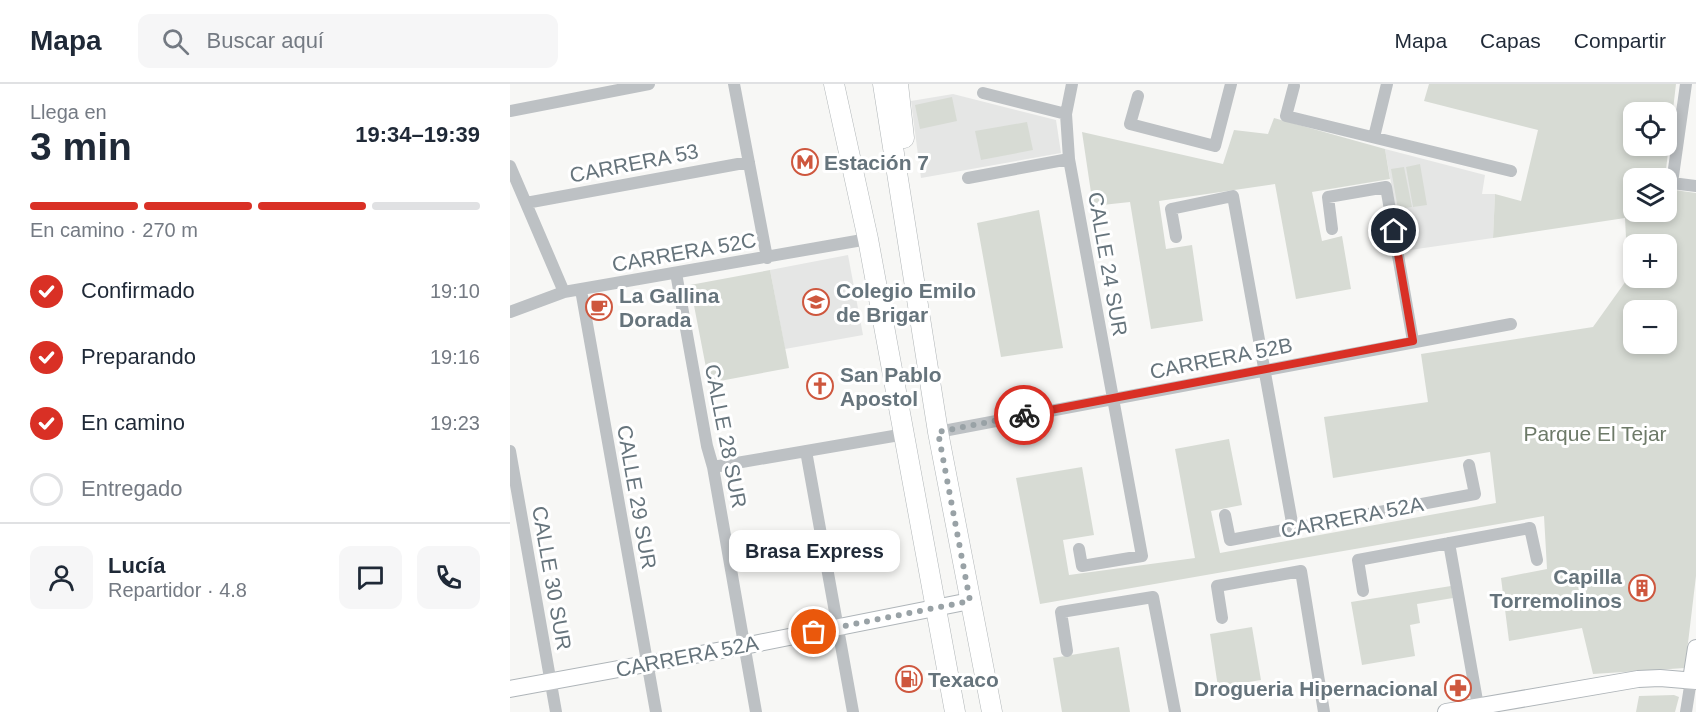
<!DOCTYPE html>
<html lang="es">
<head>
<meta charset="utf-8">
<style>
	body { margin:0; font-family:Helvetica,sans-serif; background:#f6f6f7; color:#1f2937; height:100vh; display:flex; flex-direction:column; font-size:22px; white-space:nowrap }
	* { box-sizing:border-box; margin:0 }
	p { font-size:20px; color:#747a83 }
	.icon { flex:none; width:33px; height:33px; fill:none; stroke:currentColor; stroke-width:2; stroke-linecap:round; stroke-linejoin:round }
	.map { position:relative; flex:1; overflow:hidden }
	.sheet { display:flex; flex-direction:column; background:#fff; width:510px }
	.sheet>* { flex:none }
	.buttons { position:absolute; left:1113px; top:18px; display:grid; gap:12px }
	.buttons a { display:grid; place-items:center; width:54px; height:54px; border-radius:12px; background:#fff; box-shadow:0 3px 9px #0003; font-size:30px }
	.pin { position:absolute; display:grid; place-items:center; width:51px; height:51px; color:#fff; margin:-26px; border:3px solid #fff; border-radius:50%; box-shadow:0 2px 6px #0007 }
	.courier { position:absolute; display:grid; place-items:center; width:60px; height:60px; margin:-30px; border:4px solid #d93025; border-radius:50%; background:#fff; color:#222; box-shadow:0 2px 8px #0007 }
	.bubble { position:absolute; height:42px; border-radius:12px; background:#fff; box-shadow:0 3px 9px #0003; font-size:20px; font-weight:800; line-height:42px; text-align:center }
	.headline em { font-style:normal; font-weight:800 }
	.headline div { display:flex; flex-direction:column-reverse }
	.headline { display:flex; align-items:center; justify-content:space-between; height:102px; padding:0 30px }
	h1 { font-size:39px; font-weight:800; line-height:45px }
	.bar { display:grid; grid-template-columns:repeat(4,1fr); gap:9px 6px; align-content:center; height:72px; padding:0 30px }
	.bar i { height:8px; border-radius:4px; background:#e0e1e3 }
	.bar .current { background:#d93025 }
	.bar p { grid-column:span 4 }
	.line { display:flex; align-items:center; gap:15px; padding:0 30px; border-top:2px solid #e0e1e3 }
	.line div { flex:1 }
	.round { display:grid; place-items:center; flex:none; width:63px; height:63px; border-radius:12px; background:#f6f6f7 }
	ol { padding:0 30px; list-style:none }
	li { display:flex; align-items:center; gap:18px; height:66px }
	li p { margin-inline-start:auto }
	li .icon { padding:6px; border-radius:50%; background:#d93025; color:#fff; stroke-width:4 }
	li:last-child { color:#747a83 }
	li i { width:33px; height:33px; border:3px solid #e0e1e3; border-radius:50% }
	header { display:flex; align-items:center; gap:36px; box-sizing:border-box; height:84px; padding:0 30px; background:#fff; border-bottom:2px solid #e0e1e3 }
	header strong { font-size:28px }
	nav { display:flex; gap:33px; margin-inline-start:auto; font-size:21px }
	.search { width:420px; height:54px; background:#f6f6f7; display:flex; align-items:center; gap:15px; box-sizing:border-box; padding:0 21px; border-radius:12px; color:#747a83; font-size:22px }
	main { display:flex; flex:1; min-height:0 }
	.map>svg:first-child { display:block }
</style>
</head>
<body>
<header>
<strong>Mapa</strong>
<div class="search"><svg class="icon" aria-label="search" viewBox="0 0 24 24"><circle cx="10" cy="10" r="6"/><path d="M15 15l6 6"/></svg>Buscar aquí</div>
<nav><a>Mapa</a><a>Capas</a><a>Compartir</a></nav>
</header>
<main>
<section class="sheet">
<div class="headline"><div><h1>3 min</h1><p>Llega en</p></div><em>19:34–19:39</em></div>
<div class="bar"><i class="current"></i><i class="current"></i><i class="current"></i><i></i><p>En camino · 270 m</p></div>
<ol>
<li><svg class="icon" aria-label="check" viewBox="0 0 24 24"><path d="M5 12l5 5 9-10"/></svg>Confirmado<p>19:10</p></li>
<li><svg class="icon" aria-label="check" viewBox="0 0 24 24"><path d="M5 12l5 5 9-10"/></svg>Preparando<p>19:16</p></li>
<li><svg class="icon" aria-label="check" viewBox="0 0 24 24"><path d="M5 12l5 5 9-10"/></svg>En camino<p>19:23</p></li>
<li><i></i>Entregado</li>
</ol>
<div class="line" style="height:108px"><a class="round"><svg class="icon" aria-label="person" viewBox="0 0 24 24"><circle cx="12" cy="8" r="4"/><path d="M4 21q1-7 8-7t8 7"/></svg></a><div><b>Lucía</b><p>Repartidor · 4.8</p></div><a class="round"><svg class="icon" aria-label="chat" viewBox="0 0 24 24"><path d="M4 5h16v11H9l-5 4z"/></svg></a><a class="round"><svg class="icon" aria-label="phone" viewBox="0 0 24 24"><path d="M5 4h4l2 5-3 2q2 4 5 5l2-3 5 2v4C11 20 4 13 5 4z"/></svg></a></div>
</section>
<div class="map">
<svg width="1186" height="628" viewBox="0 0 1186 628">
	<rect width="100%" height="100%" fill="#f7f7f5"/>
	<path fill="#e5e6e5" d="M 443,10 L 546,36 L 551,69 L 411,94 L 401,17 Z
		M 875,65 L 975,91 L 972,110 L 985,110 L 983,154 L 893,167 Z
		M 338,171 L 353,251 L 275,265 L 260,186 Z"/>
	<path fill="#d7dbd4" fill-rule="evenodd" d="M 919,0 L 1166,0 L 1155,94 L 1124,94 L 1124,128 L 1156,128 L 1157,105 L 1186,109 L 1186,492 L 1175,584 L 1083,590 L 1072,544 L 999,557 L 991,494 L 1037,485 L 1034,432 L 530,520 L 506,394 L 572,383 L 584,451 L 553,456 L 559,491 L 685,474 L 665,365 L 719,355 L 732,421 L 701,427 L 710,469 L 986,419 L 980,368 L 823,394 L 814,333 L 918,318 L 911,270 L 1083,243 L 1118,194 L 1115,134 L 983,154 L 985,110 L 1011,117 L 1028,46 L 914,17 ZM 1124,28 L 1156,28 L 1156,62 L 1124,62 ZM 1124,160 L 1156,160 L 1156,194 L 1124,194 ZM 1124,226 L 1156,226 L 1156,260 L 1124,260 Z
		M 442,13 L 447,37 L 410,45 L 405,21 Z
		M 764,34 L 875,65 L 880,95 L 802,108 L 812,157 L 832,152 L 841,205 L 786,215 L 765,100 L 649,117 L 656,165 L 682,161 L 693,237 L 641,245 L 620,118 L 583,122 L 572,48 L 713,80 L 724,46 L 758,50 Z
		M 517,38 L 523,66 L 471,76 L 465,47 Z
		M 910,80 L 917,121 L 903,123 L 896,83 Z
		M 894,83 L 902,123 L 888,125 L 881,85 Z
		M 529,126 L 553,264 L 491,273 L 467,139 Z
		M 260,186 L 279,284 L 199,299 L 180,201 Z
		M 941,502 L 943,514 L 907,520 L 910,539 L 900,541 L 905,572 L 852,581 L 841,518 Z
		M 742,543 L 751,596 L 708,603 L 700,550 Z
		M 609,563 L 620,628 L 552,628 L 543,574 Z
		M 1164,611 L 1169,613 L 1165,628 L 1126,628 L 1129,612 Z"/>
	<g fill="none" stroke-linecap="round" stroke-linejoin="round">
		<defs>
			<path id="secondary" d="M 1181,596 L 1186,564
				M 0,605 L 234,562 L 460,517
				M 936,628 L 1128,595 L 1150,594 L 1186,597"/>
			<path id="primary" d="M 324,0 L 358,155 L 445,628
				M 373,0 L 428,348 L 482,628
				M 388,0 L 394,54"/>
		</defs>
		<use href="#secondary" stroke="#afb5b9" stroke-width="18"/>
		<use href="#primary" stroke="#b1b6b8" stroke-width="21"/>
		<path stroke="#bdc1c4" stroke-width="12" d="M 224,0 L 257,174
			M 562,0 L 556,30 L 559,75 L 632,472 L 572,482 L 569,465
			M 1176,0 L 1162,99 L 1186,102
			M 784,2 L 776,32 L 1001,87
			M 473,9 L 556,30
			M 628,12 L 620,40 L 705,62 L 721,0
			M 0,27 L 139,0
			M 864,53 L 877,0
			M 0,82 L 54,208
			M 458,94 L 559,75
			M 16,119 L 239,78
			M 822,145 L 818,113 L 876,103 L 903,257
			M 666,153 L 661,125 L 723,112 L 783,444
			M 166,189 L 197,362 L 203,383 L 246,628
			M 71,206 L 146,628
			M 0,228 L 54,208 L 358,155
			M 428,348 L 1001,240
			M 0,367 L 46,628
			M 296,367 L 343,628
			M 203,383 L 395,350
			M 715,431 L 720,456 L 965,410 L 959,381
			M 939,459 L 968,622
			M 853,507 L 848,476 L 1020,444 L 1027,476
			M 712,534 L 707,502 L 791,487 L 814,628
			M 557,567 L 551,528 L 643,513 L 665,628
			M 1176,628 L 1181,596"/>
		<use href="#secondary" stroke="#fff" stroke-width="16"/>
		<use href="#primary" stroke="#fff" stroke-width="20"/>
	</g>
	<g fill="none" stroke-linecap="round" stroke-linejoin="round">
		<path stroke="#99a2a6" stroke-width="6" stroke-dasharray="0 10.8" d="M 304,548 L 460,517 L 428,348 L 514,331"/>
		<path stroke="#d93025" stroke-width="8" d="M 514,331 L 903,257 L 884,147"/>
	</g>
	<defs>
		<symbol id="metro-ring" viewBox="-11 -11 22 22"><circle r="9.5" fill="#fff" stroke="#ce573e" stroke-width="1.5"/><path d="M-5.5 5V-5H-3L0 0L3-5H5.5V5H3V-.5L0 4L-3-.5V5Z" fill="#ce573e"/></symbol>
		<symbol id="school-ring" viewBox="-11 -11 22 22"><circle r="9.5" fill="#fff" stroke="#ce573e" stroke-width="1.5"/><path d="M0-5L7-2L0 1L-7-2ZM-4 1L0 2.5L4 1V4Q0 6-4 4Z" fill="#ce573e"/></symbol>
		<symbol id="cafe-ring" viewBox="-11 -11 22 22"><circle r="9.5" fill="#fff" stroke="#ce573e" stroke-width="1.5"/><path d="M-5.5-4.5H6V0H3Q3 3.5 0 3.5H-2.5Q-5.5 3.5-5.5 0ZM3-3.2v2h1.7v-2ZM-6 4.5H4V6H-6Z" fill="#ce573e"/></symbol>
		<symbol id="church-ring" viewBox="-11 -11 22 22"><circle r="9.5" fill="#fff" stroke="#ce573e" stroke-width="1.5"/><path d="M-1.2-6h2.4v3.5h3.3v2.4h-3.3V6h-2.4V-.1h-3.3v-2.4h3.3Z" fill="#ce573e"/></symbol>
		<symbol id="building-ring" viewBox="-11 -11 22 22"><circle r="9.5" fill="#fff" stroke="#ce573e" stroke-width="1.5"/><path d="M-4-6H4V6H1V3H-1V6H-4ZM-2.5-4.3h1.7v1.8h-1.7ZM.8-4.3h1.7v1.8H.8ZM-2.5-1h1.7V.8h-1.7ZM.8-1h1.7V.8H.8Z" fill="#ce573e"/></symbol>
		<symbol id="fuel-ring" viewBox="-11 -11 22 22"><circle r="9.5" fill="#fff" stroke="#ce573e" stroke-width="1.5"/><path d="M-5.5-6h7V0h2V4h1.3V-2.5L3-4.5l.8-.8L6-3V5H2.5V1h-1V6h-7ZM-4.2-4.7v3.2H.2V-4.7Z" fill="#ce573e"/></symbol>
		<symbol id="pharmacy-ring" viewBox="-11 -11 22 22"><circle r="9.5" fill="#fff" stroke="#ce573e" stroke-width="1.5"/><path d="M-2-6h4v4h4v4h-4v4h-4v-4h-4v-4h4Z" fill="#ce573e"/></symbol>
	</defs>
	<g fill-rule="evenodd">
		<use href="#metro-ring" x="280" y="63" width="30" height="30"/>
		<use href="#school-ring" x="291" y="203" width="30" height="30"/>
		<use href="#cafe-ring" x="74" y="208" width="30" height="30"/>
		<use href="#church-ring" x="295" y="287" width="30" height="30"/>
		<use href="#building-ring" x="1117" y="489" width="30" height="30"/>
		<use href="#fuel-ring" x="384" y="580" width="30" height="30"/>
		<use href="#pharmacy-ring" x="933" y="589" width="30" height="30"/>
	</g>
	<g text-anchor="middle" dominant-baseline="central" stroke-width="6" stroke-linejoin="round" paint-order="stroke">
		<g font-size="21" font-weight="bold" fill="#66747c" stroke="#fff" text-anchor="start">
			<text x="314" y="78">Estación 7</text>
			<text x="326" y="206">Colegio Emilo<tspan x="326" dy="24">de Brigar</tspan></text>
			<text x="109" y="211">La Gallina<tspan x="109" dy="24">Dorada</tspan></text>
			<text x="330" y="290">San Pablo<tspan x="330" dy="24">Apostol</tspan></text>
			<text x="1112" y="492" text-anchor="end">Capilla<tspan x="1112" dy="24">Torremolinos</tspan></text>
			<text x="418" y="595">Texaco</text>
			<text x="928" y="604" text-anchor="end">Drogueria Hipernacional</text>
		</g>
		<g font-size="21" fill="#66747c" stroke="#fff">
			<text transform="translate(124 79) rotate(-11)">CARRERA 53</text>
			<text transform="translate(174 168) rotate(-10)">CARRERA 52C</text>
			<text transform="translate(598 180) rotate(80)">CALLE 24 SUR</text>
			<text transform="translate(711 274) rotate(-11)">CARRERA 52B</text>
			<text transform="translate(216 352) rotate(79)">CALLE 28 SUR</text>
			<text transform="translate(127 413) rotate(80)">CALLE 29 SUR</text>
			<text transform="translate(842 433) rotate(-11)">CARRERA 52A</text>
			<text transform="translate(42 494) rotate(80)">CALLE 30 SUR</text>
			<text transform="translate(177 572) rotate(-11)">CARRERA 52A</text>
		</g>
		<g font-size="21" fill="#6d7a68" stroke="#fff">
			<text x="1085" y="349">Parque El Tejar</text>
		</g>
	</g>
</svg>
<div class="buttons">
<a><svg class="icon" aria-label="locate" viewBox="0 0 24 24"><circle cx="12" cy="12" r="6"/><path d="M12 2v4M12 18v4M2 12h4M18 12h4"/></svg></a>
<a><svg class="icon" aria-label="layers" viewBox="0 0 24 24"><path d="M12 4l9 5-9 5-9-5zM3 14l9 5 9-5"/></svg></a>
<a>+</a>
<a>−</a>
</div>
<div class="pin" style="left:304px;top:548px;background:#ea580c"><svg class="icon" aria-label="bag" viewBox="0 0 24 24"><path d="M5 8h14l-1 12H6zM9 8a3 3 0 0 1 6 0"/></svg></div>
<div class="pin" style="left:884px;top:147px;background:#1f2937"><svg class="icon" aria-label="home" viewBox="0 0 24 24"><path d="M3 11l9-7 9 7M6 9v11h12V9"/></svg></div>
<div class="courier" style="left:514px;top:331px"><svg class="icon" aria-label="bike" viewBox="0 0 24 24"><circle cx="6" cy="16" r="4"/><circle cx="18" cy="16" r="4"/><path d="M6 16l4-8h5l3 8M10 8l3 8H6M13 5h3"/></svg></div>
<div class="bubble" style="left:219px;top:446px;width:171px">Brasa Express</div>
</div>
</main>
</body>
</html>
